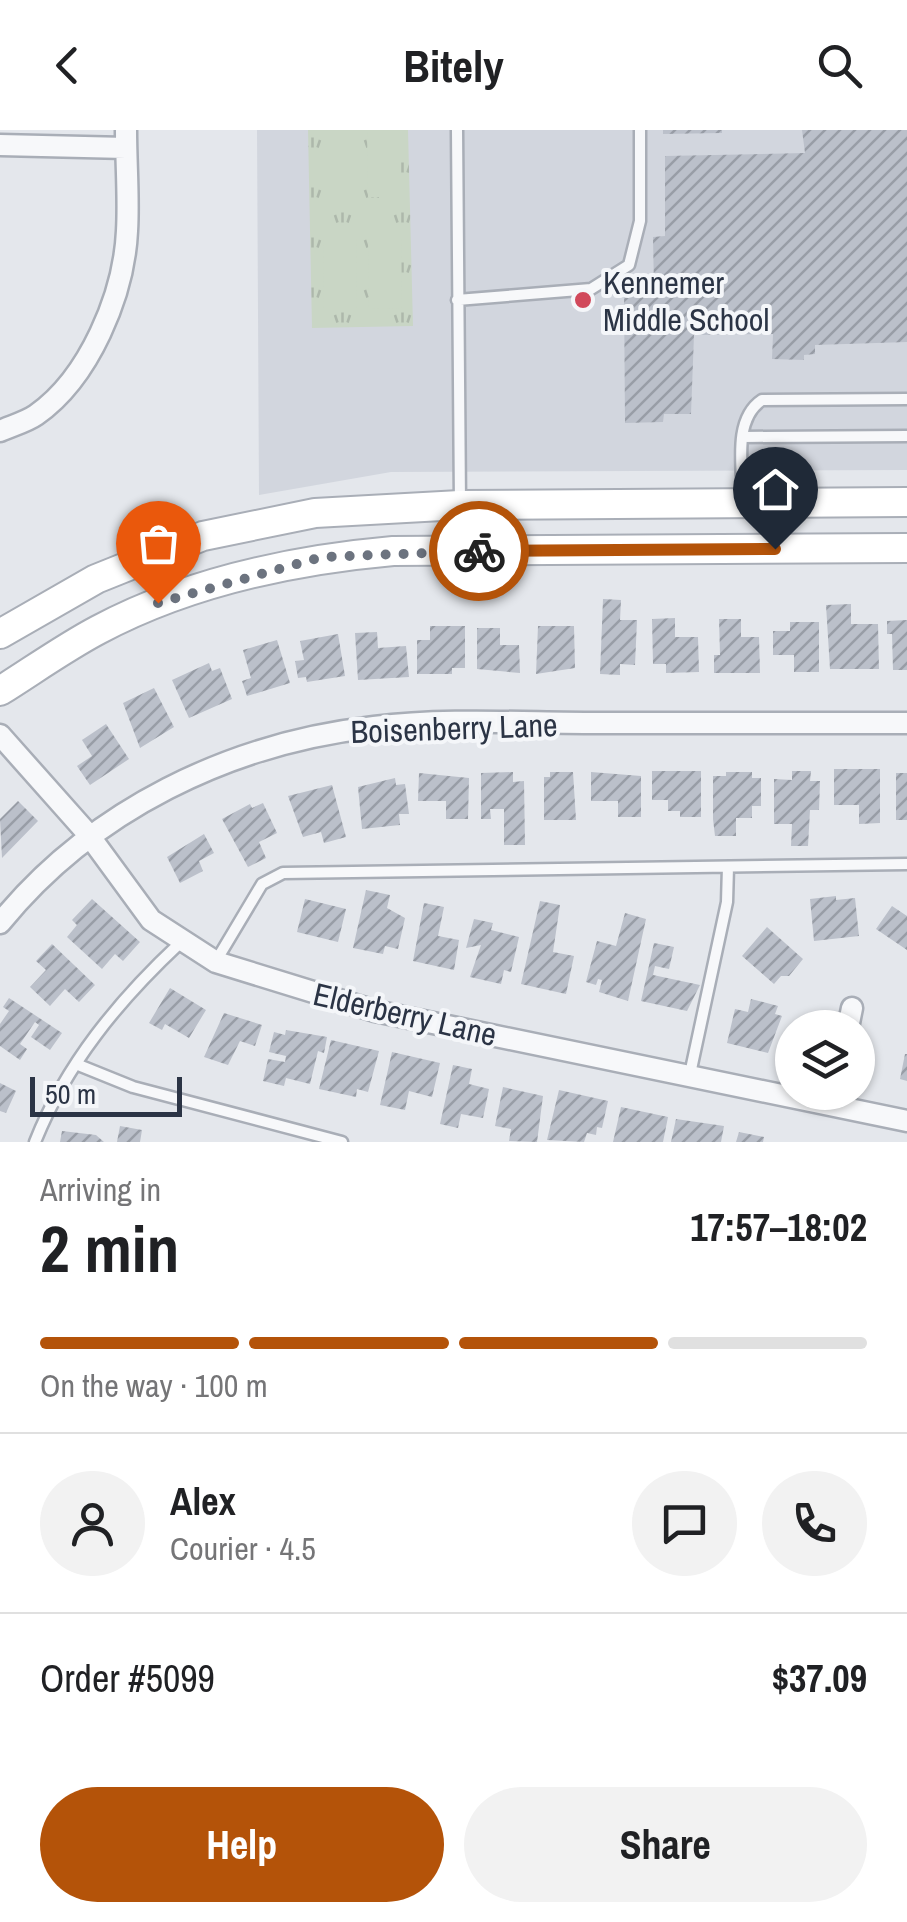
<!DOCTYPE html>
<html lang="en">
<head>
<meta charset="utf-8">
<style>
	body { margin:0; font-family:"Archivo Narrow",sans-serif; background:#f2f2f2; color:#202124; height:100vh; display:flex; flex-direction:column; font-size:38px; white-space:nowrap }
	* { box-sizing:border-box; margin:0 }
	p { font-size:32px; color:#757577 }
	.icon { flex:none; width:55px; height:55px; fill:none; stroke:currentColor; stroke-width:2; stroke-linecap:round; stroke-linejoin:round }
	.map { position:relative; height:1012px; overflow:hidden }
	.panel { display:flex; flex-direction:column; background:#fff; flex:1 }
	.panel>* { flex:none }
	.controls { position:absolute; left:775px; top:880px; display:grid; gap:20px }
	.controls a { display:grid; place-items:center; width:100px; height:100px; border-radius:50%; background:#fff; box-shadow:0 2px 8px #0004; font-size:50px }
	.scale { position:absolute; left:30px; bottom:25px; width:152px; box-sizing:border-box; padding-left:10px; border:5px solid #2b3445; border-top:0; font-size:28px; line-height:35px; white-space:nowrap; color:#2b3445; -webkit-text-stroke:8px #f4f6f9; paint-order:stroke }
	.pin { position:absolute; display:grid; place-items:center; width:85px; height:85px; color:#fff; margin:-102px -42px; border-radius:50% 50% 50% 0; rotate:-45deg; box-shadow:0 0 10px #0007 }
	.pin .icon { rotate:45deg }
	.courier { position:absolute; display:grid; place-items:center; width:100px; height:100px; margin:-50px; border:8px solid #b45309; border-radius:50%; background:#fff; color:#222; box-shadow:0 2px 12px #0007 }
	.summary em { font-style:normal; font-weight:800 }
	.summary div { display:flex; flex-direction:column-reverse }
	.summary { display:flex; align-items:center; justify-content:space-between; height:170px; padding:0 40px }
	h1 { font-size:65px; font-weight:800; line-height:75px }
	.bar { display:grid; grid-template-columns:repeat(4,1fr); gap:15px 10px; align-content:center; height:120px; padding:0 40px }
	.bar i { height:12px; border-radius:8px; background:#e0e0e0 }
	.bar .active { background:#b45309 }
	.bar p { grid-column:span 4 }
	.line { display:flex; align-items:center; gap:25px; padding:0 40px; border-top:2px solid #e0e0e0 }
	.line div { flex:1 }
	.round { display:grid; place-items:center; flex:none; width:105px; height:105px; border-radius:52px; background:#f2f2f2 }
	.action { display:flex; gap:20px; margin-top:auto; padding:20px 40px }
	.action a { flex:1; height:115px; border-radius:60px; background:#b45309; color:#fff; font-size:40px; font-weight:800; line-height:115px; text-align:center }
	.action a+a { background:#f2f2f2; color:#202124 }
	header { display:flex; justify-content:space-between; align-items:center; height:130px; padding:0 40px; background:#fff; font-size:45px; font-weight:800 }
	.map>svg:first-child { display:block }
</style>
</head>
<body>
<header><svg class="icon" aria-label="back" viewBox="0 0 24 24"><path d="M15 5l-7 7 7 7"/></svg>Bitely<svg class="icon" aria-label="search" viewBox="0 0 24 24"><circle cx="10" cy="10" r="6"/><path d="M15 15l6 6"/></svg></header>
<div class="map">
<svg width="907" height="1012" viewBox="0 0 907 1012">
	<defs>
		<pattern id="park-tufts" width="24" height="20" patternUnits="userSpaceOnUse" patternTransform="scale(2.5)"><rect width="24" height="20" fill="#c9d6c5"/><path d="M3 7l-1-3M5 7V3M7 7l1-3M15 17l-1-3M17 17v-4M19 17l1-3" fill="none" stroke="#adb8ab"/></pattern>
		<pattern id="building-hatch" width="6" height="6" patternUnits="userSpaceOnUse" patternTransform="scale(2.5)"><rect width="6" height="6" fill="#bbc0ca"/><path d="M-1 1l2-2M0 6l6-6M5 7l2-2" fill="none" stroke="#989da6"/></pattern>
	</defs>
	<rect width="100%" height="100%" fill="#e4e7ec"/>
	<path fill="#d2d6de" d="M 257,0 L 907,0 L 907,340 L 391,342 L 259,365 Z"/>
	<path fill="url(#park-tufts)" d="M 308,0 L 408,0 L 413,196 L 312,198 Z"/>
	<path fill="#c9d6c5" d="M 323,0 L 356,0 L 356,67 L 323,67 Z
		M 367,0 L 401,0 L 401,67 L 368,67 Z
		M 323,107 L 356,107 L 357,178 L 324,178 Z
		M 368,107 L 401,107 L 402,178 L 369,179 Z"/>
	<path fill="url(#building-hatch)" d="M 663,0 L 722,0 L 722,3 L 663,4 Z
		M 802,0 L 907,0 L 907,212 L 815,215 L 815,224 L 804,225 L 804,230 L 772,229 L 773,204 L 694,205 L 691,284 L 664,284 L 663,292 L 625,293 L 624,159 L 654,158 L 653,107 L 665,106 L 665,26 L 805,23 Z
		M 603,469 L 621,470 L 620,490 L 637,490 L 635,535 L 620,534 L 620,545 L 600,544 Z
		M 851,474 L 851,494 L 878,494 L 879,539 L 830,539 L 826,475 Z
		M 675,488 L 675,507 L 698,507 L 699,542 L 666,543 L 666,534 L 653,534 L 652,489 Z
		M 719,489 L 741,489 L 741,507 L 759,507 L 760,543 L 714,543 L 714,525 L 720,525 Z
		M 907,490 L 907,540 L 893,540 L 892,504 L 887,504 L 887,491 Z
		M 790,492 L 819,492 L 819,542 L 794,542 L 794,525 L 773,525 L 773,501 L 790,501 Z
		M 430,496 L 465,496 L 465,538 L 452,538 L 452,544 L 417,544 L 417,510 L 430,510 Z
		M 538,496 L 574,496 L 575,538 L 536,544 Z
		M 477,498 L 500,498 L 500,515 L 519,515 L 520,543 L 477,539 Z
		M 377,502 L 378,518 L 406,516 L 409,547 L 358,550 L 355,503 Z
		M 338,504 L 345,546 L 307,552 L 306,547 L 298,548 L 295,531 L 304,530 L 300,511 Z
		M 277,510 L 290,553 L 247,566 L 242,551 L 251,548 L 243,520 Z
		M 209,533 L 212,541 L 220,538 L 232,569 L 189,588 L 172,550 Z
		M 154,558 L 174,597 L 140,618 L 123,573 Z
		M 106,594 L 129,629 L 90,655 L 77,636 L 92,626 L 82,610 Z
		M 834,639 L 880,639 L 880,693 L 859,694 L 859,675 L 834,675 Z
		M 652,641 L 701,641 L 701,687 L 680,687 L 680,681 L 668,681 L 668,670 L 652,670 Z
		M 792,641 L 811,641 L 810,651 L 820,651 L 819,680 L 810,680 L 808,716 L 791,716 L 792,694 L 774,694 L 774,649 L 792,650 Z
		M 513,642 L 513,652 L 524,651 L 525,715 L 504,715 L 504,679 L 490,679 L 491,689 L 481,689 L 481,643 Z
		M 550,642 L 573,642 L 576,690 L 544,690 L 544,647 L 550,647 Z
		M 591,642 L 641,646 L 641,687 L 618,687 L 618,671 L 591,671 Z
		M 726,642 L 752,642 L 752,648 L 761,648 L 761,676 L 752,676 L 752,688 L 736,688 L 736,706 L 715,706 L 713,689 L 713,646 L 726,646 Z
		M 419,643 L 469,648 L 468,689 L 446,689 L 446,671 L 418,671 Z
		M 896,643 L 907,643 L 907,690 L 896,690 Z
		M 395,648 L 396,655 L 405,654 L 409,684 L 399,684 L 400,695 L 362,699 L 358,657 Z
		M 332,655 L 346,707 L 324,713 L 321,702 L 303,707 L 288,666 Z
		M 18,671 L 38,691 L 2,728 L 0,689 Z
		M 263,673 L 277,703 L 259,712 L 266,728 L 248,737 L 222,689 L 250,674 L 252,678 Z
		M 204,704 L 214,723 L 199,731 L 203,741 L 180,753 L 167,727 Z
		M 366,760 L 390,765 L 387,778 L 405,788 L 398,819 L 385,816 L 383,824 L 353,818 Z
		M 836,766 L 836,770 L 855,768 L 859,806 L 814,811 L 810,769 Z
		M 92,769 L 140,812 L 123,831 L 115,824 L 102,839 L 67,807 L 77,795 L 72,790 Z
		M 305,769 L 346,779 L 338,812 L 297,802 Z
		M 540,771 L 560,775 L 553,822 L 574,826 L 566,864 L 521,854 Z
		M 424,773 L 444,777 L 438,806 L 459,810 L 454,840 L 413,831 Z
		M 892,776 L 907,786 L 907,820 L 876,799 Z
		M 625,783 L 646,789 L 628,871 L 599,862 L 602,850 L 598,849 L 596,855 L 586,852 L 597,811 L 616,816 Z
		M 474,789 L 493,793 L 491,800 L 519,807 L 511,842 L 504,840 L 501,854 L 470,847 L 481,815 L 466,818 Z
		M 767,797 L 803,829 L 789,846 L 781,846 L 774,854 L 742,826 Z
		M 654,813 L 674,817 L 669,839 L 655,836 L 653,845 L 700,855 L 687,881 L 641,871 Z
		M 52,814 L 95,855 L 79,872 L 65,859 L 50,876 L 30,857 L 46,840 L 36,831 Z
		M 170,858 L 206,880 L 189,908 L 165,894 L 162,900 L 149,893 Z
		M 9,868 L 62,903 L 50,920 L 31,907 L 39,895 L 35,892 L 20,914 L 27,919 L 20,930 L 0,916 L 0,894 L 9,881 L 3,877 Z
		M 751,869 L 778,876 L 775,884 L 782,886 L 768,923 L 727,913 L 735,879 L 748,882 Z
		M 224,883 L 262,895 L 255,916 L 240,911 L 228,935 L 204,927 Z
		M 286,900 L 327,907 L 324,923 L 318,921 L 310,954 L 286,948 L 284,956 L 263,951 L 268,929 L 285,932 L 286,926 L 269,922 L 274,902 L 285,905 Z
		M 331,910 L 379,921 L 368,962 L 357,959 L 356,967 L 319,959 Z
		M 392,922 L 440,933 L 432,967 L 409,961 L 405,980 L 380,975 Z
		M 905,924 L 907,924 L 907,951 L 900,949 Z
		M 453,935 L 472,939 L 469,954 L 489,959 L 483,988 L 461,984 L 458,998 L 440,994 Z
		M 0,953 L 16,961 L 6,983 L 0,981 Z
		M 503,957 L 543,966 L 537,1012 L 509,1011 L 511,999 L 495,996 Z
		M 559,960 L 608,971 L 602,998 L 597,997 L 596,1005 L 587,1003 L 584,1012 L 547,1010 Z
		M 621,977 L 668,987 L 663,1012 L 613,1012 Z
		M 676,989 L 724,996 L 721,1012 L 671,1012 Z
		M 120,996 L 142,1000 L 140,1012 L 117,1012 Z
		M 62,1001 L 96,1005 L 104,1012 L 60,1012 Z
		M 739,1002 L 764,1007 L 763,1012 L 736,1012 Z"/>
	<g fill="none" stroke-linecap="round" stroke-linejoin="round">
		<defs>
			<path id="lane" d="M 457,0 L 460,374
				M 457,170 L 591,159 L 629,135 L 640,91 L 640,0
				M 743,307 L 907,306
				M 743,372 C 743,339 732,290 762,270 L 907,269
				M 216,831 L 262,754 L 283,743 L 907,734
				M 76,934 L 133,957 L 342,1012
				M 690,944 L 727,772 L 728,737
				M 35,1012 C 66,934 119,870 180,813"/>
			<path id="street" d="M 0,15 L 126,18
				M 0,301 C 11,296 26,292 36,285 C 89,248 124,165 127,101 C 129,68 126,34 126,0
				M 0,605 L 88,704 L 151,790 L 216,832 L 375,881 L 907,991
				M 0,793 C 92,680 230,613 374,597 C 446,588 523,593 595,593 C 699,593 803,593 907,593
				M 848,898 L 852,878"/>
			<path id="secondary" d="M 0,504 L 96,449 L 203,406 L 315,383 L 460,375 L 907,372
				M 0,561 C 32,541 64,518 98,500 C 188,452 292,430 393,421 L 907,418"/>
		</defs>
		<use href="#lane" stroke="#a9aeb7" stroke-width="15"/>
		<use href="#street" stroke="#a9aeb7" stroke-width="25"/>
		<use href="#secondary" stroke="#a9aeb7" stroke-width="32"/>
		<use href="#lane" stroke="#f7f8fa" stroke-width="10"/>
		<use href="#street" stroke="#f7f8fa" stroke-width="20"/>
		<use href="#secondary" stroke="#fff" stroke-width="28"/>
	</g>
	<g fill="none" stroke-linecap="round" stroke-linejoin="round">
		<path stroke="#6c737f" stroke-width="10" stroke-dasharray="0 18" d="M 158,473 L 322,427 L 479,421"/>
		<path stroke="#b45309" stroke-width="12" d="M 479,421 L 775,419"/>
	</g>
	<circle fill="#d1495b" stroke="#f4f6f9" stroke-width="4" cx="583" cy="170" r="10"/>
	<g text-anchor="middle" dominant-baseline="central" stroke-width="8" stroke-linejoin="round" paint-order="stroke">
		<g font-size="32" fill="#2b3445" stroke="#f4f6f9" text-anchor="start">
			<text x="603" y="152">Kennemer<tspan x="603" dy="37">Middle School</tspan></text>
		</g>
		<g font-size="32" fill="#2b3445" stroke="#f4f6f9">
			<text transform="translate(454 598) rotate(-2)">Boisenberry Lane</text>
			<text transform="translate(405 884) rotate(13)">Elderberry Lane</text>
		</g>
	</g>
</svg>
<div class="controls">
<a><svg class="icon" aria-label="layers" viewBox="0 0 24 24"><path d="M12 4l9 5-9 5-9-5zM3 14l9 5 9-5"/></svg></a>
</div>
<div class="scale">50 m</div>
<div class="pin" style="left:158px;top:473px;background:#ea580c"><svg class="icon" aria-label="bag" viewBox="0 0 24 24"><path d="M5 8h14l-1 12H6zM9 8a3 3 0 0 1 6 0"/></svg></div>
<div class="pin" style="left:775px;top:419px;background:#1f2937"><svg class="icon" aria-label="home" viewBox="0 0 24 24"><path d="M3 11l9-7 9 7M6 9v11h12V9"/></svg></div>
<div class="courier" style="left:479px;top:421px"><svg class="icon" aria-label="bike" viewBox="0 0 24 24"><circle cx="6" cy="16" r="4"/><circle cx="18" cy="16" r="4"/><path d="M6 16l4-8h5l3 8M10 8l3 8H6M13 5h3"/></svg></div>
</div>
<section class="panel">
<div class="summary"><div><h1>2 min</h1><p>Arriving in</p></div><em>17:57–18:02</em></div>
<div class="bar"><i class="active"></i><i class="active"></i><i class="active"></i><i></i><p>On the way · 100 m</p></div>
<div class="line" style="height:180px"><a class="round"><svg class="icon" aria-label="person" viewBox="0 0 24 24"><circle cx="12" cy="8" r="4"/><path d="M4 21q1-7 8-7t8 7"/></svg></a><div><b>Alex</b><p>Courier · 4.5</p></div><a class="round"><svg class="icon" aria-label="chat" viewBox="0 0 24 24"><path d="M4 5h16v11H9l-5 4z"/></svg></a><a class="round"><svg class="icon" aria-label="phone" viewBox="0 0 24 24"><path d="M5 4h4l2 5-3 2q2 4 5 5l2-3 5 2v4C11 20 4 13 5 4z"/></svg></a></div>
<div class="line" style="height:130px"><div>Order #5099</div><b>$37.09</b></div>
<div class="action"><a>Help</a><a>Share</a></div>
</section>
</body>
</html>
